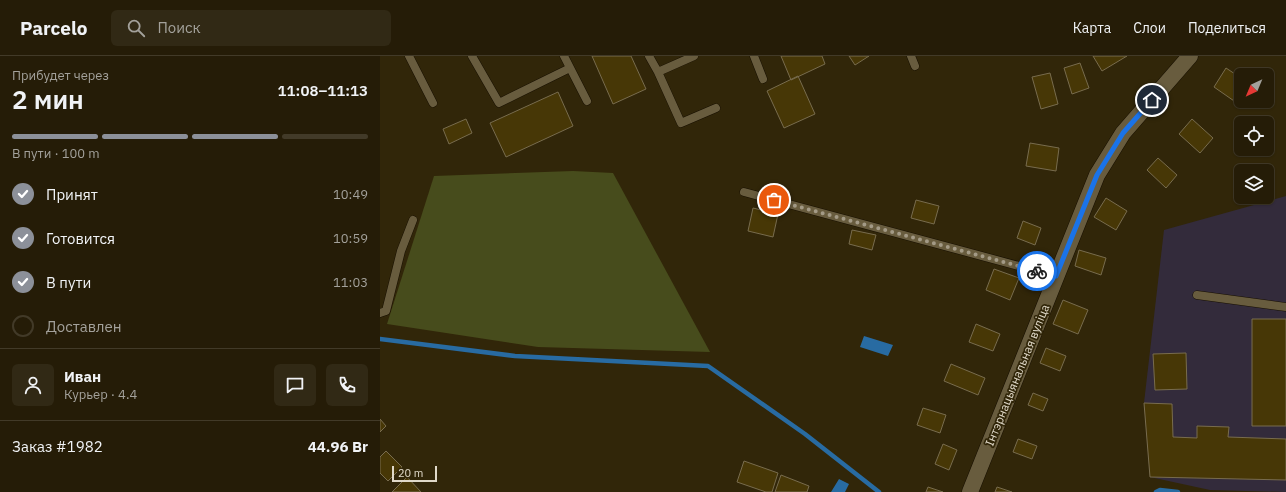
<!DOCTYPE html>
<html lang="ru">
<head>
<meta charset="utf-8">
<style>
	body { margin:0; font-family:"IBM Plex Sans",sans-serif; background:#312915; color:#f1f3f6; height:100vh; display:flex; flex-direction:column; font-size:15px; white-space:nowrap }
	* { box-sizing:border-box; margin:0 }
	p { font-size:13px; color:#a3a19b }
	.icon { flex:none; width:22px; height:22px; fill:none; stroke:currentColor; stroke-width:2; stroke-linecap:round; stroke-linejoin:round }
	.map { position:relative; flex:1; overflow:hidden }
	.sheet { display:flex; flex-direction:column; background:#251c07; width:380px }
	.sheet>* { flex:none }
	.needle { width:26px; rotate:224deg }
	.controls { position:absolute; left:854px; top:12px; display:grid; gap:8px }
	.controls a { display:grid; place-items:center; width:40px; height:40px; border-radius:6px; background:#251c07; box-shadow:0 1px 3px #0004,0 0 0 1px #423a28; font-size:20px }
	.scale { position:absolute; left:12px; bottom:10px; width:45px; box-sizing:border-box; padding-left:4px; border:2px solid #e0d9c9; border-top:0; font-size:11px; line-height:14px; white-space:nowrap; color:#e0d9c9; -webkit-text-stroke:3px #312609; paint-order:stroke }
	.pin { position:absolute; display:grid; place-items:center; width:34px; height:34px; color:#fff; margin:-17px; border:2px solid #fff; border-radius:50%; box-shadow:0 1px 4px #0007 }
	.courier { position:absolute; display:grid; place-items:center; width:40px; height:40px; margin:-20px; border:3px solid #1a73e8; border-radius:50%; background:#fff; color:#222; box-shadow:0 1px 5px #0007 }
	.summary em { font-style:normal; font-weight:600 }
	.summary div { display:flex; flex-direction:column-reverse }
	.summary { display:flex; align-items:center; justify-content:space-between; height:68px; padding:0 12px }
	h1 { font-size:26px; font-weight:600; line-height:30px }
	.bar { display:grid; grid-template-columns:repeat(4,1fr); gap:6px 4px; align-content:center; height:48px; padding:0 12px }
	.bar i { height:5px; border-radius:3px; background:#423a28 }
	.bar .selected { background:#8c9099 }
	.bar p { grid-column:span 4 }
	.line { display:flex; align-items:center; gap:10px; padding:0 12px; border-top:1px solid #423a28 }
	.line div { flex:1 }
	.round { display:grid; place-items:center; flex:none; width:42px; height:42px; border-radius:6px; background:#312915 }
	ol { padding:0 12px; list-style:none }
	li { display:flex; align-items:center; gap:12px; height:44px }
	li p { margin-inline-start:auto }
	li .icon { padding:4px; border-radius:50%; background:#8c9099; color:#fff; stroke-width:4 }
	li:last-child { color:#a3a19b }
	li i { width:22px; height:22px; border:2px solid #423a28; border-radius:50% }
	header { display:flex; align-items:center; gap:24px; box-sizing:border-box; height:56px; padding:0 20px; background:#251c07; border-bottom:1px solid #423a28 }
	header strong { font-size:19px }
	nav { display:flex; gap:22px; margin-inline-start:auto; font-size:14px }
	.search { width:280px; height:36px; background:#312915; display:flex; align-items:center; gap:10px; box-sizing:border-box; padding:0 14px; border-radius:6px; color:#a3a19b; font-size:15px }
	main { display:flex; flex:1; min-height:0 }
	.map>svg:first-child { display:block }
</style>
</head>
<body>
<header>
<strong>Parcelo</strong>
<div class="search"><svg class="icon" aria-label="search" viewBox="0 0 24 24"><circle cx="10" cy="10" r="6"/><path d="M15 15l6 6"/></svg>Поиск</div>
<nav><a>Карта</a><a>Слои</a><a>Поделиться</a></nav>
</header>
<main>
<section class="sheet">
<div class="summary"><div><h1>2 мин</h1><p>Прибудет через</p></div><em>11:08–11:13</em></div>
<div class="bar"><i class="selected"></i><i class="selected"></i><i class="selected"></i><i></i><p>В пути · 100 m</p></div>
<ol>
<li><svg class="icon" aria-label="check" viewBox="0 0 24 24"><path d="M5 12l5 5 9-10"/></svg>Принят<p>10:49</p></li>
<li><svg class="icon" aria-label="check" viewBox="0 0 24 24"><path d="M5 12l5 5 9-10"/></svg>Готовится<p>10:59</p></li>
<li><svg class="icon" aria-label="check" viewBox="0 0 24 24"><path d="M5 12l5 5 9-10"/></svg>В пути<p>11:03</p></li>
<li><i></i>Доставлен</li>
</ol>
<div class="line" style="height:72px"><a class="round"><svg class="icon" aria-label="person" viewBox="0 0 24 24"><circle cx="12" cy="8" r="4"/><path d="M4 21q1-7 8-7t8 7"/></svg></a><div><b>Иван</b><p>Курьер · 4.4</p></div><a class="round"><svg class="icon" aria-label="chat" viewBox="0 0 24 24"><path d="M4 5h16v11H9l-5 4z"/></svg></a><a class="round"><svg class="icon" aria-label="phone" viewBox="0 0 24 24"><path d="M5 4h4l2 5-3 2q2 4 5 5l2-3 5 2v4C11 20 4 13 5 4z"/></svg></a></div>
<div class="line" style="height:52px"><div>Заказ #1982</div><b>44.96 Br</b></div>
</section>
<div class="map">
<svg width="906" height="436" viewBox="0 0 906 436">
	<rect width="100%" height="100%" fill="#312609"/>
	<path fill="#332b3b" d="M 906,140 L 906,436 L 830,434 L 770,421 L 764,347 L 784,174 Z"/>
	<path fill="#474c1c" d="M 193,115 L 233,117 L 330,296 L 158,291 L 7,268 L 54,120 Z"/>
	<path fill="#286ba2" d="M 484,280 L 513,289 L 508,300 L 480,291 Z
		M 459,423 L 469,428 L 465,436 L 451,436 Z"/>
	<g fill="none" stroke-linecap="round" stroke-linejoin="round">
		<path stroke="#286ba2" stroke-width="4.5" d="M 0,283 L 135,300 L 328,310 L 425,378 L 499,436
			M 776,436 L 780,434 L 798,436"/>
	</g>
	<path fill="#473706" stroke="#786c4e" d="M 212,0 L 251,0 L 266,33 L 233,48 Z
		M 401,0 L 442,0 L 445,8 L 411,24 Z
		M 469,0 L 489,0 L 475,9 Z
		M 713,0 L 747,0 L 722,15 Z
		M 700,7 L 709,32 L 692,38 L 684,12 Z
		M 846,12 L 861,22 L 861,41 L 857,47 L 834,31 Z
		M 670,17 L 678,48 L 661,53 L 652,21 Z
		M 418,20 L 435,58 L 404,72 L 387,35 Z
		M 178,36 L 193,70 L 126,101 L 110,67 Z
		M 862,60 L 879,67 L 861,67 L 861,81 L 854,78 Z
		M 86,63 L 92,77 L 69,88 L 63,73 Z
		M 812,63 L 833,82 L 820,97 L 799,78 Z
		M 887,70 L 893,73 L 887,88 Z
		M 650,87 L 679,92 L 676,115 L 646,110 Z
		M 778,102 L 797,119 L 786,132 L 767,114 Z
		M 726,142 L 747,155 L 736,174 L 714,161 Z
		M 536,144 L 559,150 L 554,168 L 531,162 Z
		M 373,152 L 398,158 L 393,181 L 368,175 Z
		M 643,165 L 661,172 L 655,189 L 637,182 Z
		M 472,174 L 496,179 L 492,194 L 469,188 Z
		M 699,194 L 726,202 L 721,219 L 695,210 Z
		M 614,213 L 639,222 L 630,244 L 606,234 Z
		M 683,244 L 708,254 L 698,278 L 673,268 Z
		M 872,263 L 906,263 L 906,370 L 872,370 Z
		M 596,268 L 620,278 L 613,295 L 589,286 Z
		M 666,292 L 686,300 L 680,315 L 660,307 Z
		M 806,297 L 807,333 L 775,334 L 773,298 Z
		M 571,308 L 605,322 L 598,339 L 564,325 Z
		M 653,337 L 668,343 L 663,355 L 648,349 Z
		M 764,347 L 792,348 L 793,381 L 817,382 L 817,370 L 849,371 L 848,381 L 906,383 L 906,424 L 770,421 Z
		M 543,352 L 566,359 L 560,377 L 537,369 Z
		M 0,363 L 6,370 L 0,376 Z
		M 638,383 L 657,390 L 652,403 L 633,396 Z
		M 563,388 L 577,394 L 569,414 L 555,408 Z
		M 6,395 L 22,411 L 8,425 L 0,417 L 0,401 Z
		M 364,405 L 398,417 L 392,436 L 386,436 L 357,426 Z
		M 401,419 L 429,430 L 427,436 L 395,436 Z
		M 27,421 L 41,436 L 12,436 Z
		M 548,431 L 563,436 L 546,436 Z
		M 617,431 L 632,436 L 615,436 Z"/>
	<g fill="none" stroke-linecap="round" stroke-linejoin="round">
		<defs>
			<path id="service" d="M 29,0 L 53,47
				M 92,0 L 119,47 L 190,12
				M 184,0 L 207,45
				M 269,0 L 278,16 L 314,0
				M 374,0 L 383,23
				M 531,0 L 535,10
				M 278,16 L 301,67 L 336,52
				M 364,136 L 676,220
				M 817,239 L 906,251
				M 0,257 L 6,255 L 21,195 L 33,164"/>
			<path id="minor" d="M 590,436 L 717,119 L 743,77 L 810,0"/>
		</defs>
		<use href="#service" stroke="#170f00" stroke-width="9"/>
		<use href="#minor" stroke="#170f00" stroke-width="17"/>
		<use href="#service" stroke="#685c3e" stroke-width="8"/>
		<use href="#minor" stroke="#685c3e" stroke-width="16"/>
	</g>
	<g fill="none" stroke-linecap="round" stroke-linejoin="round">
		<path stroke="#a39a86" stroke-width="4" stroke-dasharray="0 7.2" d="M 394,144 L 657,215"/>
		<path stroke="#1a73e8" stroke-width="5" d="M 657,215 L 676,220 L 717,119 L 743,77 L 772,44"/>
	</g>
	<g text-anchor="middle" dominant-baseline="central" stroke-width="3.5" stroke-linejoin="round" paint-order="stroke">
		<g font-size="12" fill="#e0d9c9" stroke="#312609">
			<text transform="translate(637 319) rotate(-68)">Інтэрнацыянальная вуліца</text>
		</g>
	</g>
</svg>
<div class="controls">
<a><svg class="needle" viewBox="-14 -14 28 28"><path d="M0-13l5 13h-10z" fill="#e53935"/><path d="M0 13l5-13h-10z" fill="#a3a19b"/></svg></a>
<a><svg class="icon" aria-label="locate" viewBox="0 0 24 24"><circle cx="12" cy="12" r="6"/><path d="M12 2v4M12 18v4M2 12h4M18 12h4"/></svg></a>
<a><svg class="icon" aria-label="layers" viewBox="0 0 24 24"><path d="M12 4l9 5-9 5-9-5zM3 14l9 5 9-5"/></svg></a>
</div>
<div class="scale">20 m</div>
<div class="pin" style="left:394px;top:144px;background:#ea580c"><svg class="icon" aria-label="bag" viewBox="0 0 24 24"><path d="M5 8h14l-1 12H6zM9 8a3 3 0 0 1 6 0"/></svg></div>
<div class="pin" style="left:772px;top:44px;background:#1f2937"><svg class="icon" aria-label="home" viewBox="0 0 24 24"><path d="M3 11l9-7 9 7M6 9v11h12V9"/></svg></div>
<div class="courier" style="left:657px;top:215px"><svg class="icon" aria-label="bike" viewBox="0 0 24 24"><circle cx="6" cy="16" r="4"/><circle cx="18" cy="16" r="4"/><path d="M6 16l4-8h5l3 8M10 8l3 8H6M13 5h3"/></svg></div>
</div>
</main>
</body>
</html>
